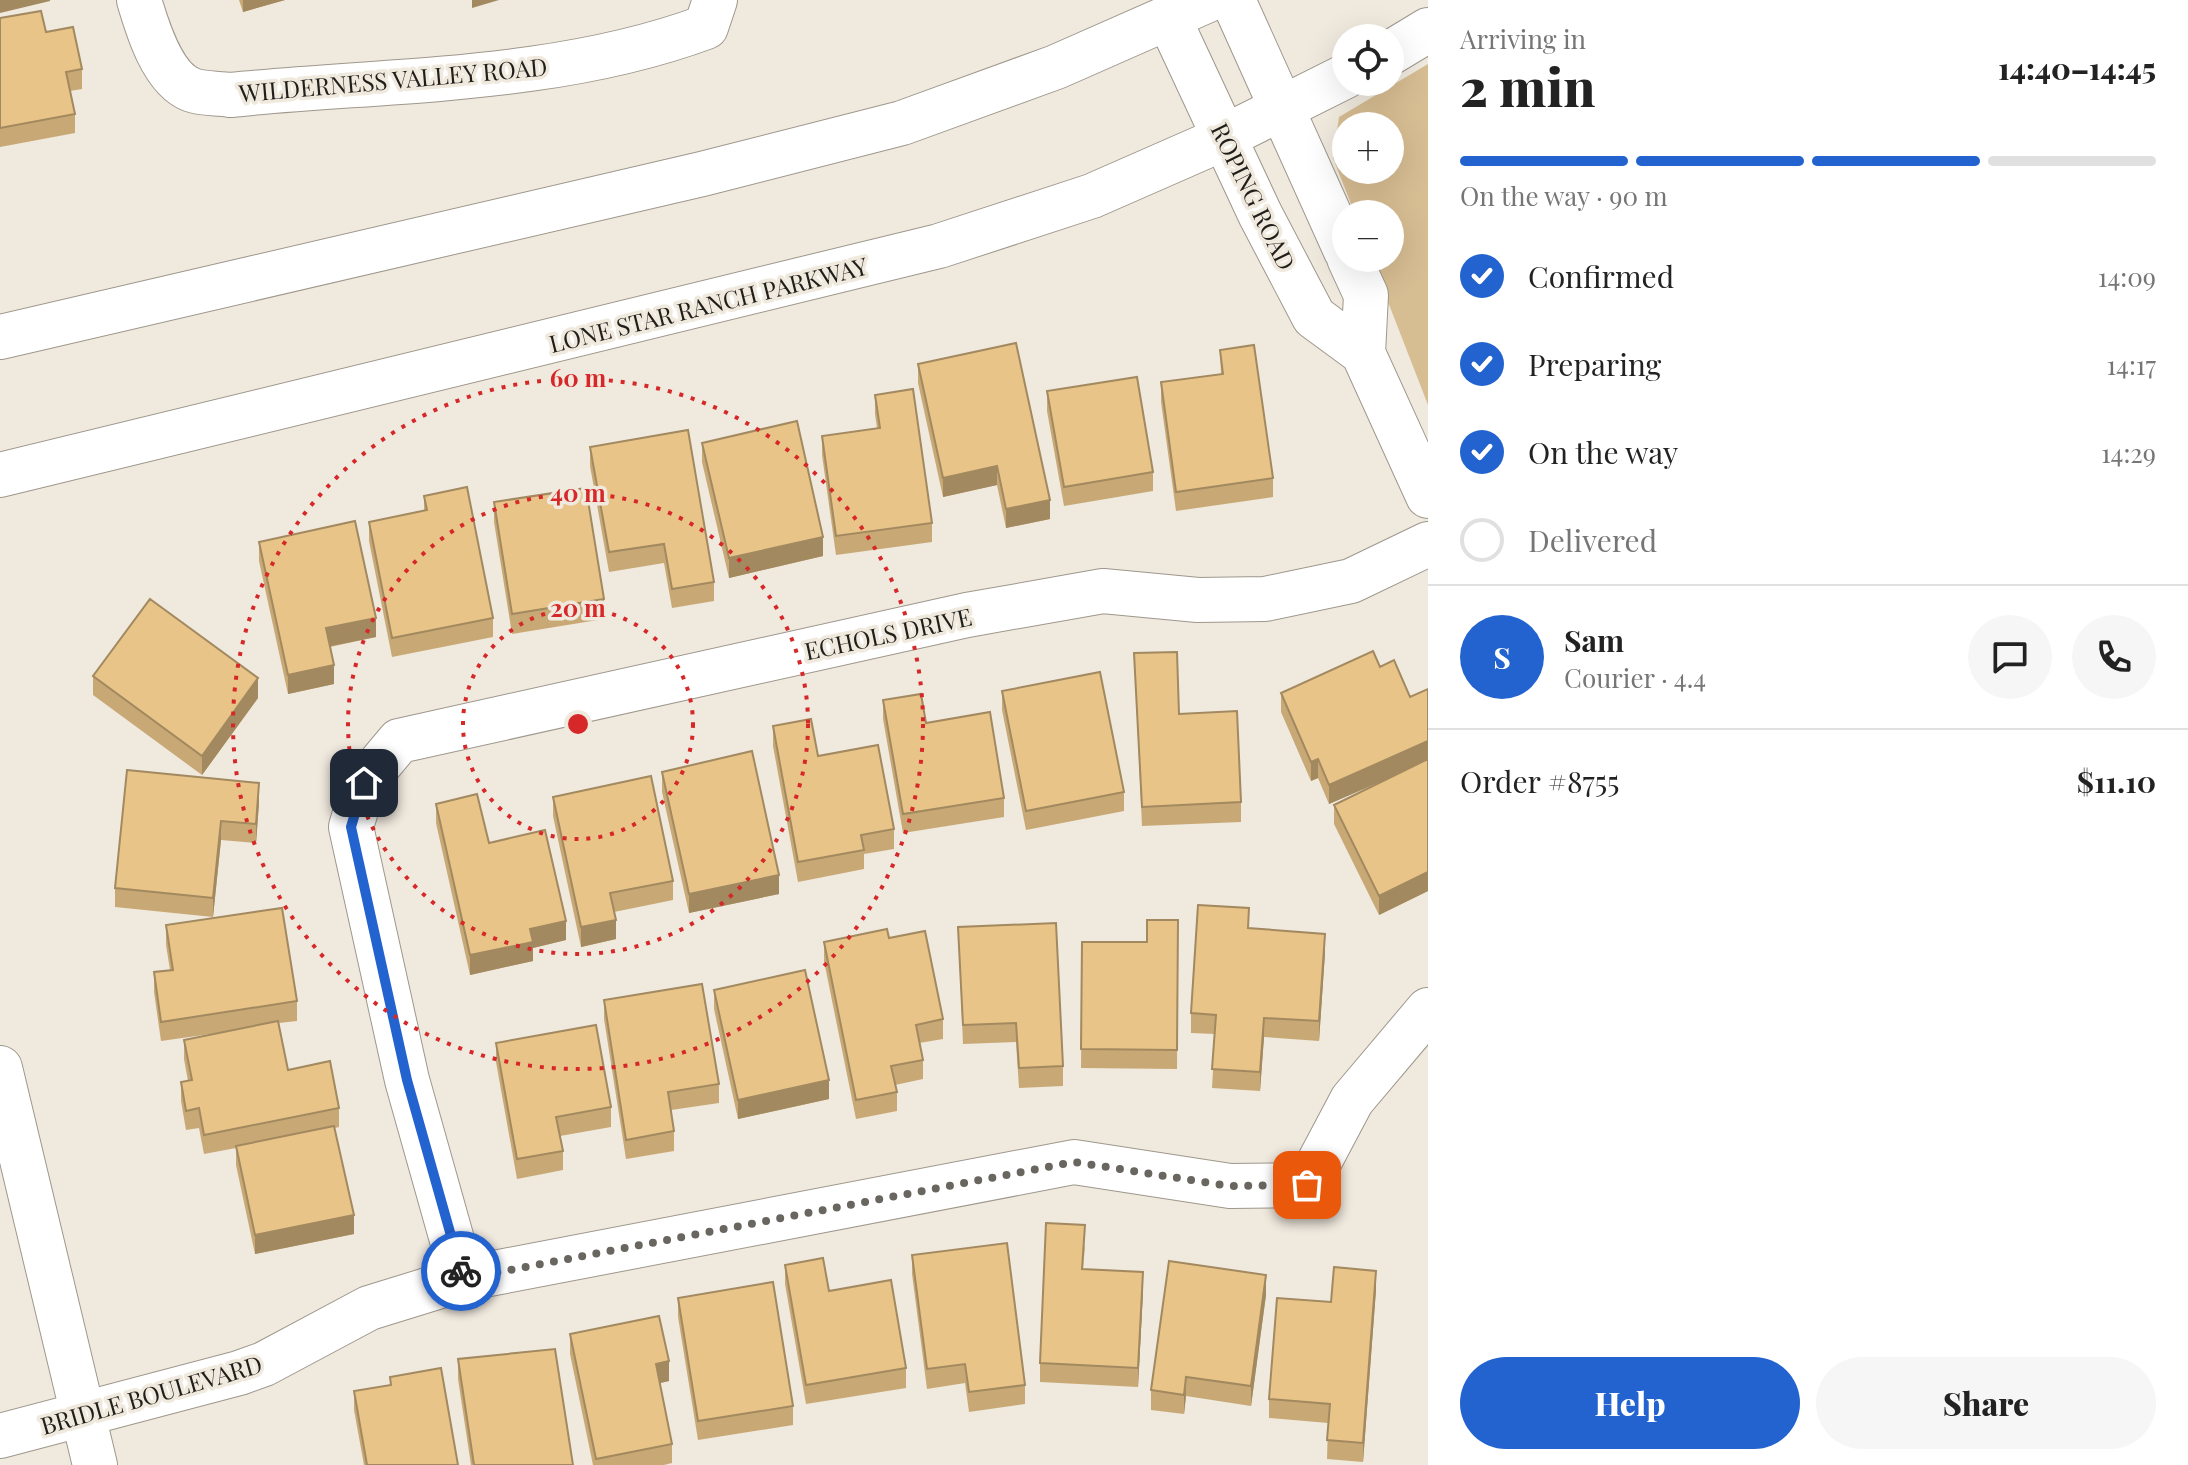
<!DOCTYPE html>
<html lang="en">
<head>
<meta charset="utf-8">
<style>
	body { margin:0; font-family:"Playfair Display",serif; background:#f6f6f6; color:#222; height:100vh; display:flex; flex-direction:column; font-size:30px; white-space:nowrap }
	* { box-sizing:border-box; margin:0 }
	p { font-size:26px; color:#767676 }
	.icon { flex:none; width:44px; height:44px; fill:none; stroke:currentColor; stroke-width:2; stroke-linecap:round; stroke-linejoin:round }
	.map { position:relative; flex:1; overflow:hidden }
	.sheet { display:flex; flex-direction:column; background:#fff; width:760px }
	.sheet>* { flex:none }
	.buttons { position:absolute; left:1332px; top:24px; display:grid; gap:16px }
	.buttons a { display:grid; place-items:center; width:72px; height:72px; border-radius:50%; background:#fff; box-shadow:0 8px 32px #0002; font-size:40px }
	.pin { position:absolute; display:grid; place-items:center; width:68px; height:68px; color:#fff; margin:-34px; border-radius:16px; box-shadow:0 4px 12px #0006 }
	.courier { position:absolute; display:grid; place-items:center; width:80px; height:80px; margin:-40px; border:6px solid #2363cf; border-radius:50%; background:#fff; color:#222; box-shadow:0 2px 10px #0007 }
	.headline em { font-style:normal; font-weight:800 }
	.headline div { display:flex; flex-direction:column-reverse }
	.headline { display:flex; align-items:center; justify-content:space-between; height:136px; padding:0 32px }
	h1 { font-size:52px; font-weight:800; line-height:60px }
	.bar { display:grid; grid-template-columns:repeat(4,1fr); gap:12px 8px; align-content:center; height:96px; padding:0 32px }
	.bar i { height:10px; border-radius:6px; background:#e0e0e0 }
	.bar .active { background:#2363cf }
	.bar p { grid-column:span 4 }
	.line { display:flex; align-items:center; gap:20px; padding:0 32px; border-top:2px solid #e0e0e0 }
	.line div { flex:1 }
	.round { display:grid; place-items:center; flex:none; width:84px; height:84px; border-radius:42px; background:#f6f6f6 }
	ol { padding:0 32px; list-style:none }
	li { display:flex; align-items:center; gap:24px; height:88px }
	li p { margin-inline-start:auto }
	li .icon { padding:8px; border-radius:50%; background:#2363cf; color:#fff; stroke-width:4 }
	li:last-child { color:#767676 }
	li i { width:44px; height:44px; border:4px solid #e0e0e0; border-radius:50% }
	.primary-button { display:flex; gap:16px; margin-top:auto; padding:16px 32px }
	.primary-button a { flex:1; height:92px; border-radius:48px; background:#2363cf; color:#fff; font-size:32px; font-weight:800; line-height:92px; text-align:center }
	.primary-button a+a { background:#f6f6f6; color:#222 }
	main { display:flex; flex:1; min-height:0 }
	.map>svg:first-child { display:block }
</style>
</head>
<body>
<main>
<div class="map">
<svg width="1428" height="1465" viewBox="0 0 1428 1465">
	<rect width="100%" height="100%" fill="#f0e9de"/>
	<path fill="#d7bd92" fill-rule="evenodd" d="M 1428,64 L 1428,405 L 1371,258 L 1390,258 L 1390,214 L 1355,214 L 1333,158 L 1339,117 ZM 1346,126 L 1390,126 L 1390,170 L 1346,170 Z"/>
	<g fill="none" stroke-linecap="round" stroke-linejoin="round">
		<defs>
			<path id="minor" d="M 139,0 C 147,27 162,79 192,90 C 202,94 218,93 230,95 C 388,79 555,83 706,27 L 715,0
				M 1233,0 L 1346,251
				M 1169,19 L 1260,214 L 1314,317 L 1363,353
				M 1349,258 L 1366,295 L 1363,353 L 1428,496
				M 463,1279 L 407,1080 L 351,827 L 364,783 L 399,741 L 967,615 L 1103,591 L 1198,600 L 1265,599 L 1351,581 L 1428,544
				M 0,1436 L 239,1373 L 264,1364 L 369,1308 L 463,1279 L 1074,1162 L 1230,1186 L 1307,1185 L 1352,1100 L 1428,1010"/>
			<path id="secondary" d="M 1390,53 L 1428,30
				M 0,337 L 702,174 L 902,123 L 1056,67 L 1208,0
				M 0,475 L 939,246 L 1092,196 L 1206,146 L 1346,76
				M 0,1068 L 95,1465"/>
		</defs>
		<use href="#minor" stroke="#9e978c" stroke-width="46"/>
		<use href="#secondary" stroke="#9e978c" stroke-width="46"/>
		<use href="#minor" stroke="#fff" stroke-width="44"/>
		<use href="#secondary" stroke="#fff" stroke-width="44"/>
	</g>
	<path fill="#c8a975" d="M 239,0 L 285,0 L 243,12 Z
		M 0,18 L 46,32 L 82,69 L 82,89 L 70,91 L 75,114 L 75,133 L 0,147 Z
		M 1220,350 L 1273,478 L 1273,497 L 1176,511 L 1161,402 L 1161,382 L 1221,374 Z
		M 918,364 L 1050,519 L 1006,528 L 997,485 L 943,497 L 918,383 Z
		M 1047,391 L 1153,472 L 1153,491 L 1064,506 L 1047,411 Z
		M 875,395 L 932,523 L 932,542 L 836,555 L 822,455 L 822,436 L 877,428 L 875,414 Z
		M 702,443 L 823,556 L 729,578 L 702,462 Z
		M 590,447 L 714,582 L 714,601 L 672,608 L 664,563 L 609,572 L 590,466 Z
		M 424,496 L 493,618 L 493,637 L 392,657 L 369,541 L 369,522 L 424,511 Z
		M 494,502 L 604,599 L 604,619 L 512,634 L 494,522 Z
		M 259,542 L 376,637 L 330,647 L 334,684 L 288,694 L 259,561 Z
		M 1134,653 L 1179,714 L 1241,802 L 1241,822 L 1142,826 Z
		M 1380,667 L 1410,697 L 1428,689 L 1428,891 L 1379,915 L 1334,824 L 1334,805 L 1387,779 L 1329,804 L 1318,778 L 1311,781 L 1281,712 L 1281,693 Z
		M 93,676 L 258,698 L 202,775 L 93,695 Z
		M 1002,691 L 1124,792 L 1124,811 L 1026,830 L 1002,710 Z
		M 883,700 L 926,723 L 1004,798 L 1004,817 L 903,833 L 883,719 Z
		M 773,726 L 818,756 L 894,829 L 894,849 L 864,854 L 864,869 L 798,882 L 773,746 Z
		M 127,770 L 259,803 L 256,843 L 221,840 L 213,917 L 115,907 L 115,888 Z
		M 662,772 L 779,894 L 689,913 L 662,792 Z
		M 553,797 L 673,881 L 673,900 L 614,912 L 616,939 L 581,947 L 553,816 Z
		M 436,804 L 489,843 L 566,940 L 533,948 L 533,961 L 470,975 L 436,823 Z
		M 1178,920 L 1177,1069 L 1081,1068 L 1082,942 L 1147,942 Z
		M 166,925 L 297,1001 L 297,1021 L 279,1023 L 288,1070 L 339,1108 L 339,1127 L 335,1128 L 354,1234 L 255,1254 L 236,1165 L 236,1148 L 204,1154 L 199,1128 L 186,1130 L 181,1101 L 181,1082 L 188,1081 L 184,1059 L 184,1040 L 225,1032 L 161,1041 L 154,992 L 154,972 L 170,970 L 166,945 Z
		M 958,927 L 1063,1066 L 1063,1086 L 1019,1088 L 1016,1042 L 963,1044 Z
		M 1249,928 L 1325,953 L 1319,1041 L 1264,1037 L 1260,1091 L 1212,1088 L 1215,1034 L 1191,1033 L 1191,1013 Z
		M 889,938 L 943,1019 L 943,1039 L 919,1043 L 923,1060 L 923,1079 L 895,1085 L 897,1092 L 897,1111 L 856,1119 L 824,961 L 824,942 Z
		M 714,990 L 829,1099 L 738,1119 L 714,1009 Z
		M 604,1000 L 719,1084 L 719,1103 L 671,1110 L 674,1131 L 674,1151 L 626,1159 L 604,1019 Z
		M 496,1043 L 611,1107 L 611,1127 L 560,1136 L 563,1151 L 563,1170 L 517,1179 L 496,1062 Z
		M 1085,1245 L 1083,1269 L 1143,1291 L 1138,1387 L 1040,1382 L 1040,1363 Z
		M 912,1255 L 1025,1385 L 1025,1404 L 969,1412 L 965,1383 L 927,1389 L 912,1274 Z
		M 785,1265 L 829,1291 L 906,1368 L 906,1388 L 806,1404 L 785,1284 Z
		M 1376,1290 L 1363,1462 L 1327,1459 L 1328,1423 L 1269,1418 L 1269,1399 L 1331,1302 Z
		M 1266,1295 L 1251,1406 L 1186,1396 L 1184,1414 L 1151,1410 L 1151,1390 Z
		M 678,1298 L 793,1406 L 793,1425 L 698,1440 L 678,1317 Z
		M 570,1334 L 669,1381 L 660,1383 L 672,1444 L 672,1463 L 664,1465 L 593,1465 L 570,1354 Z
		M 458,1359 L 573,1465 L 471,1465 L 458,1379 Z
		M 390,1377 L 458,1465 L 364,1465 L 354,1410 L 354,1391 L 390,1385 Z"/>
	<path fill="#a2895f" d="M 0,0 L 50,0 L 50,1 L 0,13 Z
		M 243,0 L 285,0 L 243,12 Z
		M 472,0 L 499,0 L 472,8 Z
		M 997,466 L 997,485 L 943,497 L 943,478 Z
		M 1050,500 L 1050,519 L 1006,528 L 1006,509 Z
		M 823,537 L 823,556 L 729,578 L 729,558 Z
		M 376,618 L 376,637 L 326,647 L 326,628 Z
		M 334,665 L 334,684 L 288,694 L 288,675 Z
		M 258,678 L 258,698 L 202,775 L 202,756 Z
		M 1428,741 L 1428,761 L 1329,804 L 1329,785 Z
		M 1318,759 L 1318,778 L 1311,781 L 1311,762 Z
		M 259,783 L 259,803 L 256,843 L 256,824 Z
		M 221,821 L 221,840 L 213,917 L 213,898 Z
		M 1428,872 L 1428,891 L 1379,915 L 1379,896 Z
		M 779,875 L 779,894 L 689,913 L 689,894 Z
		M 616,920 L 616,939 L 581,947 L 581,927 Z
		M 566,921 L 566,940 L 533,948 L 533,961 L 470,975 L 470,955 L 530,929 Z
		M 1325,934 L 1325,953 L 1319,1041 L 1319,1021 Z
		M 1264,1018 L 1264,1037 L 1260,1091 L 1260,1072 Z
		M 829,1080 L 829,1099 L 738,1119 L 738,1100 Z
		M 354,1215 L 354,1234 L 255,1254 L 255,1235 Z
		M 1376,1271 L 1376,1290 L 1363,1462 L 1363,1443 Z
		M 1143,1272 L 1143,1291 L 1138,1387 L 1138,1368 Z
		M 1266,1275 L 1266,1295 L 1251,1406 L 1251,1386 Z
		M 669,1361 L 669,1381 L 656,1384 L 656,1364 Z
		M 1186,1377 L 1186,1396 L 1184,1414 L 1184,1395 Z"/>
	<path fill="#e8c488" stroke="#a2895f" stroke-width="2" d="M 41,11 L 46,32 L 73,27 L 82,69 L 66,72 L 75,114 L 0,128 L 0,18 Z
		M 1016,343 L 1050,500 L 1006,509 L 997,466 L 943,478 L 918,364 Z
		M 1254,345 L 1273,478 L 1176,492 L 1161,382 L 1223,374 L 1220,350 Z
		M 1137,377 L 1153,472 L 1064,487 L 1047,391 Z
		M 913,389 L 932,523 L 836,536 L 822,436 L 880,428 L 875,395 Z
		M 797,421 L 823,537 L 729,558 L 702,443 Z
		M 688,430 L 714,582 L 672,589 L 664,544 L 609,552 L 590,447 Z
		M 467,487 L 493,618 L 392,638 L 369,522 L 427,510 L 424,496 Z
		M 586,488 L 604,599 L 512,614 L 494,502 Z
		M 355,521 L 376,618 L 326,628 L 334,665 L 288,675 L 259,542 Z
		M 150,599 L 258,678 L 202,756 L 93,676 Z
		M 1373,651 L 1380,667 L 1394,660 L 1410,697 L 1428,689 L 1428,741 L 1329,785 L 1318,759 L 1311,762 L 1281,693 Z
		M 1177,652 L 1179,714 L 1237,711 L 1241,802 L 1142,807 L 1134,653 Z
		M 1100,672 L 1124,792 L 1026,811 L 1002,691 Z
		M 921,694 L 926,723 L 990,712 L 1004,798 L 903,814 L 883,700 Z
		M 811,719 L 818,756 L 878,745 L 894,829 L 861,835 L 864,850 L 798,862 L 773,726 Z
		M 752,751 L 779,875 L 689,894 L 662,772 Z
		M 1428,759 L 1428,872 L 1379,896 L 1334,805 Z
		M 127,770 L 259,783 L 256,824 L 221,821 L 213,898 L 115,888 Z
		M 651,776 L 673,881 L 610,893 L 616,920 L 581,927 L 553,797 Z
		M 477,794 L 489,843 L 545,830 L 566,921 L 530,929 L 533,942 L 470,955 L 436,804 Z
		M 1198,905 L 1249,908 L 1248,928 L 1325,934 L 1319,1021 L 1264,1018 L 1260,1072 L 1212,1069 L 1216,1015 L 1191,1013 Z
		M 282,908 L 297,1001 L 161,1022 L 154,972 L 173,970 L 166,925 Z
		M 1147,920 L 1178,920 L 1177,1050 L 1081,1049 L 1082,942 L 1147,942 Z
		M 1056,923 L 1063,1066 L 1019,1068 L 1016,1023 L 963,1025 L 958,927 Z
		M 887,929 L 889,938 L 925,931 L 943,1019 L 916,1025 L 923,1060 L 891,1066 L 897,1092 L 856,1100 L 824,942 Z
		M 805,970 L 829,1080 L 738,1100 L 714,990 Z
		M 702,984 L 719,1084 L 668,1092 L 674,1131 L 626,1140 L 604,1000 Z
		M 278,1021 L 288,1070 L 330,1061 L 339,1108 L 204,1135 L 199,1108 L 186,1111 L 181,1082 L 192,1080 L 184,1040 Z
		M 596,1025 L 611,1107 L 556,1117 L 563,1151 L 517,1159 L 496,1043 Z
		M 334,1126 L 354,1215 L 255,1235 L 236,1146 Z
		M 1046,1223 L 1085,1225 L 1082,1269 L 1143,1272 L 1138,1368 L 1040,1363 Z
		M 1007,1243 L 1025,1385 L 969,1392 L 965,1364 L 927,1369 L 912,1255 Z
		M 823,1258 L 829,1291 L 891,1280 L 906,1368 L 806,1385 L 785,1265 Z
		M 1169,1261 L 1266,1275 L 1251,1386 L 1186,1377 L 1184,1395 L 1151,1390 Z
		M 1334,1267 L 1376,1271 L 1363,1443 L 1327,1440 L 1330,1404 L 1269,1399 L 1277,1298 L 1331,1302 Z
		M 773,1282 L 793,1406 L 698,1421 L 678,1298 Z
		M 659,1316 L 669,1361 L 656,1364 L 672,1444 L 596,1459 L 570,1334 Z
		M 555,1349 L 573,1465 L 474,1465 L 458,1359 Z
		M 441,1368 L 458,1465 L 367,1465 L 354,1391 L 391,1385 L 390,1377 Z"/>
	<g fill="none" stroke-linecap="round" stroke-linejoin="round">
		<path stroke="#69655f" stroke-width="8" stroke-dasharray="0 14.4" d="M 461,1271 L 463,1279 L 1074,1162 L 1230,1186 L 1307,1185"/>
		<path stroke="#2363cf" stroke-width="10" d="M 364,783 L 351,827 L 407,1080 L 461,1271"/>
	</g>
	<g fill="none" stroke="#d62828" stroke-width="4" stroke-dasharray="4 8">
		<circle cx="578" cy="724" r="115"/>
		<circle cx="578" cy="724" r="230"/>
		<circle cx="578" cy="724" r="345"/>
	</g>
	<g text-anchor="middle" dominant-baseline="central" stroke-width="7" stroke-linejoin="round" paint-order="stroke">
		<g font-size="24" fill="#201e1a" stroke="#f0e9de">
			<text transform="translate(393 79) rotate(-5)">WILDERNESS VALLEY ROAD</text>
			<text transform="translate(1254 196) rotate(64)">ROPING ROAD</text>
			<text transform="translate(708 304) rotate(-14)">LONE STAR RANCH PARKWAY</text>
			<text transform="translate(888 633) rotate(-12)">ECHOLS DRIVE</text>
			<text transform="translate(151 1394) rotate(-16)">BRIDLE BOULEVARD</text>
		</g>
	</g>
	<circle cx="578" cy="724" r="12" fill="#d62828" stroke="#f0e9de" stroke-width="4"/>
	<g font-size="24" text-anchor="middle" font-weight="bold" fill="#d62828" stroke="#f0e9de" stroke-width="7" stroke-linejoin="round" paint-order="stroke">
		<text x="578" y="387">60 m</text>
		<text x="578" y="502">40 m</text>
		<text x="578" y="617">20 m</text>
	</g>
</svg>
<div class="buttons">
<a><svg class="icon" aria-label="locate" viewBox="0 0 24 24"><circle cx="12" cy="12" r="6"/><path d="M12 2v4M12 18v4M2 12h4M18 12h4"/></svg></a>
<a>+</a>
<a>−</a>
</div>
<div class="pin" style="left:1307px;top:1185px;background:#ea580c"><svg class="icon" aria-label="bag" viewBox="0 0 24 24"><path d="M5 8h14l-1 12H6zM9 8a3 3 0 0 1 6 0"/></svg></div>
<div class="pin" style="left:364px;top:783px;background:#1f2937"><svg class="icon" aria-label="home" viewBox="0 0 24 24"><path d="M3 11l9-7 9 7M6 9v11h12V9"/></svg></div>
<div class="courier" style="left:461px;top:1271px"><svg class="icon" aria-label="bike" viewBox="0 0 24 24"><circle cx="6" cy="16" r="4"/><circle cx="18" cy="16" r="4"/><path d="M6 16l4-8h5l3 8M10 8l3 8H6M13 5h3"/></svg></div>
</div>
<section class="sheet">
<div class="headline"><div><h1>2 min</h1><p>Arriving in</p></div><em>14:40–14:45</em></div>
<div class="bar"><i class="active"></i><i class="active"></i><i class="active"></i><i></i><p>On the way · 90 m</p></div>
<ol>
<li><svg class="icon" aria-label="check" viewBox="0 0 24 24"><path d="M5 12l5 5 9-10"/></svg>Confirmed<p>14:09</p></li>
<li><svg class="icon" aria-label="check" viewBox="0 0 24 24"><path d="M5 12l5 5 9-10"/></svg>Preparing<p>14:17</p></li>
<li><svg class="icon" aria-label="check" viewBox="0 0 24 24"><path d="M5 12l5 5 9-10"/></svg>On the way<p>14:29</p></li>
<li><i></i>Delivered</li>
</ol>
<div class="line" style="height:144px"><b class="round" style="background:#2363cf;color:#fff">S</b><div><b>Sam</b><p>Courier · 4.4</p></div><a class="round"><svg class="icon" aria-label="chat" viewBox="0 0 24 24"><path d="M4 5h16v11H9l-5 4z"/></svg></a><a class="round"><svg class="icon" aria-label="phone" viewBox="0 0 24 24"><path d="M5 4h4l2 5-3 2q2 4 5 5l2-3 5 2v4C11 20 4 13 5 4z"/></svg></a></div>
<div class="line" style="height:104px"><div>Order #8755</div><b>$11.10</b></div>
<div class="primary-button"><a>Help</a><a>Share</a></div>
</section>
</main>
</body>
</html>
